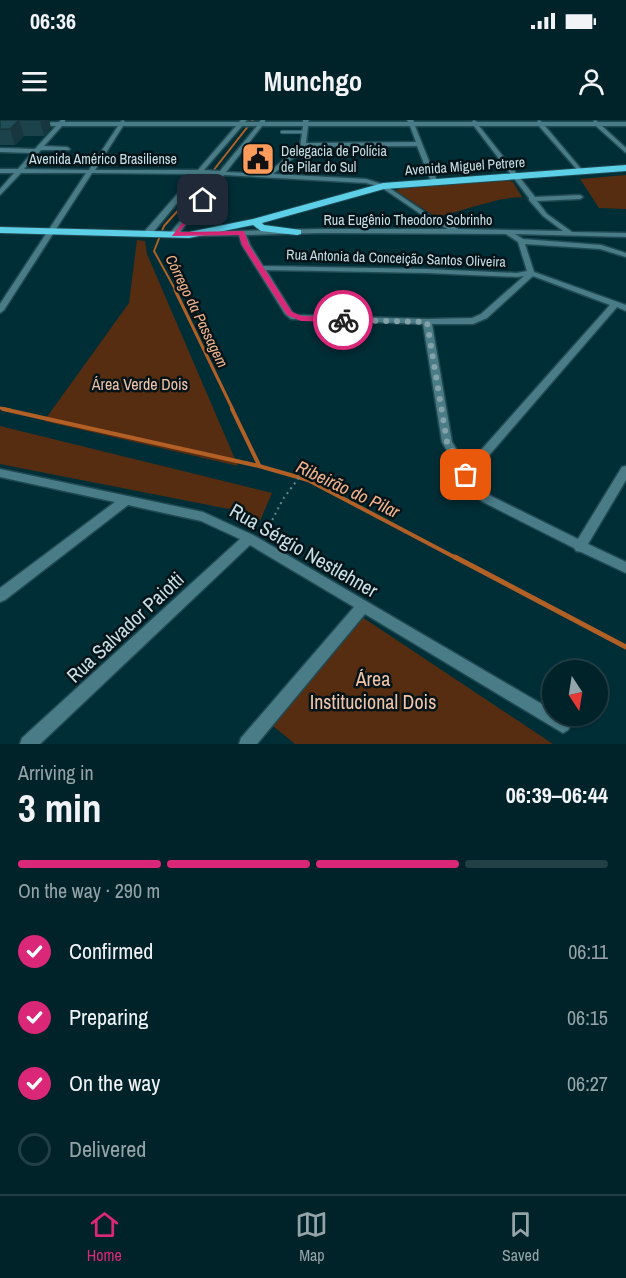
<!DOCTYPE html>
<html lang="en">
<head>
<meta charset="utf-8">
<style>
	body { margin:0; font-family:"Archivo Narrow",sans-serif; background:#0e2f35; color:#f1f3f6; height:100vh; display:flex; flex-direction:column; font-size:22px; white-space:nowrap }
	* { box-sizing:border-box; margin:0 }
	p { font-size:20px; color:#95a4a8 }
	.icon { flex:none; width:33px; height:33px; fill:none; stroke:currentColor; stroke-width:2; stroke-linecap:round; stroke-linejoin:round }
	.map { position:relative; height:624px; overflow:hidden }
	.drawer { display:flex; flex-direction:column; background:#002229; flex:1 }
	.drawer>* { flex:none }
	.needle { width:39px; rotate:168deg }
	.tools { position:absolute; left:542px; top:540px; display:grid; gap:12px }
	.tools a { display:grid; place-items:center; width:66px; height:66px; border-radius:50%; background:#002229; box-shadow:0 2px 4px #0004,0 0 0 2px #223f46; font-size:30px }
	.pin { position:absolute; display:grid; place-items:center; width:51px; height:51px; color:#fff; margin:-26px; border-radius:12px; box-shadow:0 3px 9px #0006 }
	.courier { position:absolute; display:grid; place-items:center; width:60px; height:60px; margin:-30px; border:4px solid #db2777; border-radius:50%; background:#fff; color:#222; box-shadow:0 2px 8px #0007 }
	.head em { font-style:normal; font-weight:800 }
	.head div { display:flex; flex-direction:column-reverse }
	.head { display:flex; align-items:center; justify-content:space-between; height:102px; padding:0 18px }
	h1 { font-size:39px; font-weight:800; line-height:45px }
	.bar { display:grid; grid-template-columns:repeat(4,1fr); gap:9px 6px; align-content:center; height:72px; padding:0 18px }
	.bar i { height:8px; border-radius:4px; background:#223f46 }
	.bar .current { background:#db2777 }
	.bar p { grid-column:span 4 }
	ol { padding:0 18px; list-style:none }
	li { display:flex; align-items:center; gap:18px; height:66px }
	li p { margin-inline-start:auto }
	li .icon { padding:6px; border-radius:50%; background:#db2777; color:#fff; stroke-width:4 }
	li:last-child { color:#95a4a8 }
	li i { width:33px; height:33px; border:3px solid #223f46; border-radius:50% }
	.status { display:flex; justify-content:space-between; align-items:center; height:42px; padding:0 30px; background:#002229; direction:ltr }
	.status svg { height:16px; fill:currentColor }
	header { display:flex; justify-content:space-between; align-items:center; height:78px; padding:0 18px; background:#002229; font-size:27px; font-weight:800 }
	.menu { display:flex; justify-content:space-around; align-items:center; height:84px; border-top:2px solid #223f46; background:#002229; font-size:16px; color:#95a4a8 }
	.menu a { display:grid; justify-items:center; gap:3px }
	.menu .current { color:#db2777 }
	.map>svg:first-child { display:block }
</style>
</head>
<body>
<div class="status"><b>06:36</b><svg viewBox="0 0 49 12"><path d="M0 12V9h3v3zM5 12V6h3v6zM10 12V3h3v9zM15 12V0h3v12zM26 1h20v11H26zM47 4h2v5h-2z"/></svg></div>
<header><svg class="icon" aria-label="menu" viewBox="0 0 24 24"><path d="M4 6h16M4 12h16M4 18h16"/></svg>Munchgo<svg class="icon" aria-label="person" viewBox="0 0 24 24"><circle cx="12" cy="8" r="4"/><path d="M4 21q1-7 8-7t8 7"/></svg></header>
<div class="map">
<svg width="626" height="624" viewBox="0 0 626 624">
	<rect width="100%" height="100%" fill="#002e37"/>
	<path fill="#562d11" d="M 626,55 L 626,89 L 599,88 L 580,59 Z
		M 507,60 L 513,62 L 522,77 C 493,78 465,91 436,97 L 396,71 L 400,68 Z
		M 137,120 L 145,121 L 147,134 L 238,346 L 44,301 L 129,183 Z
		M 0,306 L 272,373 L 260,401 L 229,389 L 0,344 Z
		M 362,497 L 553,624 L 295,624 L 272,605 Z"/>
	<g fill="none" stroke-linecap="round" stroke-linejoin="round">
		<path stroke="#b26026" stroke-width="2" d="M 176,171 L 154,131 L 164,106 L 209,56 L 253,0"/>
		<path stroke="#b26026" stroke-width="3" d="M 175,170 L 233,290
			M 0,288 L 10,290"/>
		<path stroke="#b26026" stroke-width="4" d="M 3,289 L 259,346 L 308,360 L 458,439
			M 232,289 L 259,345"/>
		<path stroke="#b26026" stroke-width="5" d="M 455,437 L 626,527"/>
		<defs>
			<path id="lane" d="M 282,12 L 305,12"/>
			<path id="street" d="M 61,0 L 65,0 L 65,2 L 120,2 L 123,0 L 125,2 L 239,2 L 241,0 L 247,0 L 245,2 L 259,2 L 261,0 L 265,0 L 265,2 L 303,2 L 303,0 L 309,0 L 308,2 L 408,2 L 407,0 L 413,0 L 414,2 L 472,2 L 474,0 L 477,2 L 537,2 L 539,0 L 542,2 L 593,2 L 595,0 L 598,2 L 626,2 L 626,6 L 602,6 L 626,28 L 626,33 L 596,6 L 545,6 L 582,50 L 582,52 L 580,53 L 539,6 L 479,6 L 535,77 L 580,75 L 583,77 L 580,79 L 537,81 L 547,94 L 572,112 L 626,113 L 626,117 L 515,114 L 523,119 L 601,125 L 626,133 L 626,137 L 600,129 L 525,124 L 534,152 L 626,185 L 626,191 L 617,187 L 472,355 L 479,366 L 491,376 L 578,419 L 622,347 L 626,346 L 626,360 L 588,424 L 626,442 L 626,453 L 581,432 L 576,431 L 574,428 L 483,382 L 471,372 L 442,322 L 423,204 L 291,199 L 285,194 L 242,125 L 239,115 L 195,116 L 191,114 L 195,112 L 322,109 L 448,109 L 428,99 L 381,67 L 366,63 L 224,55 L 177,116 L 171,116 L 171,112 L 218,55 L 201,54 L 150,116 L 147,116 L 143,114 L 144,112 L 195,54 L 92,53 L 4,190 L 0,193 L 0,184 L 86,53 L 21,53 L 0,75 L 0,69 L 14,53 L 0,53 L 0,49 L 18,49 L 32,33 L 0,32 L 0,28 L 35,29 L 56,6 L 37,6 L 35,3 L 59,2 ZM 62,6 L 118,6 L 89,50 L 24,49 L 41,30 L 69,30 L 70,29 L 67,27 L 44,26 ZM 123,6 L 236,6 L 198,50 L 95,50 ZM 242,6 L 257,6 L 220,51 L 204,50 ZM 262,6 L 303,6 L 300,27 L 266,54 L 226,52 ZM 308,6 L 410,6 L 416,22 L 306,23 ZM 415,6 L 474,6 L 529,78 L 529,80 L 543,96 L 563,111 L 459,109 L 432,97 L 385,65 L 366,59 L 273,54 L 305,29 L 306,27 L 417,26 L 431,61 L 436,62 L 437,61 ZM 322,113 L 506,114 L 518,122 L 527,151 L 517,153 L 427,149 L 263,146 L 250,125 L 246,115 ZM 266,150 L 427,153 L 517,157 L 524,156 L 481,194 L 472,198 L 427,199 L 296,195 L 292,192 ZM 533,156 L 610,185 L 467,346 L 452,322 L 432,204 L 473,204 L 487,198 Z
				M 0,349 L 203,392 L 253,415 L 552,590 L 552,596 C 561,596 567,596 571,605 L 568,610 L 563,613 L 558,610 L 365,494 L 257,624 L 239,624 L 241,618 L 354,487 L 250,425 L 40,624 L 20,624 L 22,618 L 240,419 L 201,401 L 128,385 L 5,480 L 0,482 L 0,468 L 115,382 L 0,357 Z"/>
			<path id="primary" d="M 626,45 L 626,51 L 384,69 L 262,103 L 264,105 L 301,110 L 301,114 L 297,115 L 261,111 L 253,105 L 189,118 L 0,113 L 0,107 L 189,112 L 253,99 L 383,63 Z"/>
		</defs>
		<use href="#lane" stroke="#204a53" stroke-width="4.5"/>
		<use href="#street" stroke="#204a53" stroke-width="3"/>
		<use href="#primary" stroke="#204a53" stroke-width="2"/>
		<path stroke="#64868d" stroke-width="2" stroke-dasharray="2 4" stroke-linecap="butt" d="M 264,416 L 283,379 L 310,343"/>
		<use href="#lane" stroke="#497c87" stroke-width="3"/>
		<use href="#street" fill="#497c87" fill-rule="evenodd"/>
		<use href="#primary" fill="#5dd0e8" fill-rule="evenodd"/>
	</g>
	<path fill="#1c424b" d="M 0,0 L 49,0 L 51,8 L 44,16 L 24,16 L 15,25 L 0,25 Z"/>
	<path fill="#17363d" d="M 19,0 L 24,16 L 15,25 L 10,9 Z
		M 40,0 L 49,0 L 51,8 L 44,16 Z"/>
	<path fill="#214d57" stroke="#17363d" stroke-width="1.5" d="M 0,0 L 40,0 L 19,0 L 10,9 L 0,9 Z"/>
	<path fill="#db2777" d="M 201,79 L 206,80 L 179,112 L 244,111 L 249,125 L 292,192 L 302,196 L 343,197 L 347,200 L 346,202 L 301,201 L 287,195 L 242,125 L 239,115 L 172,116 Z"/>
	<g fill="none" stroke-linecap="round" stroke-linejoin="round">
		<path stroke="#83a1a8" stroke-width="6" stroke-dasharray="0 10.8" d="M 343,200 L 427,202 L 447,322 L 466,355"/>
	</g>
	<defs>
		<symbol id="civic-square" viewBox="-11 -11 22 22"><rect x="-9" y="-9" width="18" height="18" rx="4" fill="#ff9b5a" stroke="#041418"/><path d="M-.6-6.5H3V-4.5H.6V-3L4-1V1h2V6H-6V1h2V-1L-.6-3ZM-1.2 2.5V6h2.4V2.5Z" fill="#111"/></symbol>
	</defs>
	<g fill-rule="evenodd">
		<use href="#civic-square" x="239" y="20" width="38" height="38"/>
	</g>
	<g text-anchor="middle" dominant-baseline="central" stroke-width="5" stroke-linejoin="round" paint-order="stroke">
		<g font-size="14" fill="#c9dfe5" stroke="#041418" text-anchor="start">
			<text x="281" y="31">Delegacia de Polícia<tspan x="281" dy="16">de Pilar do Sul</tspan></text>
		</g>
		<g font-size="14" fill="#c9dfe5" stroke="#041418">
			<text x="103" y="39">Avenida Américo Brasiliense</text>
			<text transform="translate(465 46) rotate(-4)">Avenida Miguel Petrere</text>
			<text x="408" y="100">Rua Eugênio Theodoro Sobrinho</text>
			<text transform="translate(396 138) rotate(2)">Rua Antonia da Conceição Santos Oliveira</text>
		</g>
		<g font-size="15" font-style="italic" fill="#f6b38b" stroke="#041418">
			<text transform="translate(197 191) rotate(64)">Córrego da Passagem</text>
		</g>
		<g font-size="16" fill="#f2c4aa" stroke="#041418">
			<text x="140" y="264">Área Verde Dois</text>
		</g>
		<g font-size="18" font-style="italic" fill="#f6b38b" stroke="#041418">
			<text transform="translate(348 369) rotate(25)">Ribeirão do Pilar</text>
		</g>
		<g font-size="20" fill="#c9dfe5" stroke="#041418">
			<text transform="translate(304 430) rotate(30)">Rua Sérgio Nestlehner</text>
			<text transform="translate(125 507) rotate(-43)">Rua Salvador Paiotti</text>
		</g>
		<g font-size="20" fill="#f2c4aa" stroke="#041418">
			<text x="373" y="558">Área<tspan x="373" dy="23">Institucional Dois</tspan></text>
		</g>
	</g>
</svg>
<div class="tools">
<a><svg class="needle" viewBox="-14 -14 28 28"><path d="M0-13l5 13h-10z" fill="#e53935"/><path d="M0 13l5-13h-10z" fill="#95a4a8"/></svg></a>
</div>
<div class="pin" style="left:466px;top:355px;background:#ea580c"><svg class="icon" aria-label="bag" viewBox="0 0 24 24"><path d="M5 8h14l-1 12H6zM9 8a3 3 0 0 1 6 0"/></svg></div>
<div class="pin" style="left:203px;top:80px;background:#1f2937"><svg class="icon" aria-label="home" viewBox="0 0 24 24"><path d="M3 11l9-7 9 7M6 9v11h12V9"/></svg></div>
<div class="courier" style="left:343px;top:200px"><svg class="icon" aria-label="bike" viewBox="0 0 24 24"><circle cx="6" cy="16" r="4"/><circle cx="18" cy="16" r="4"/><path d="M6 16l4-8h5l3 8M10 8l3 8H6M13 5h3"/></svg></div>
</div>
<section class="drawer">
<div class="head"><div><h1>3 min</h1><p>Arriving in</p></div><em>06:39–06:44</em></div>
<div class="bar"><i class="current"></i><i class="current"></i><i class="current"></i><i></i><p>On the way · 290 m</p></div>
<ol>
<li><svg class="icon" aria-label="check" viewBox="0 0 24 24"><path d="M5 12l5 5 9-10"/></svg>Confirmed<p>06:11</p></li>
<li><svg class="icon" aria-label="check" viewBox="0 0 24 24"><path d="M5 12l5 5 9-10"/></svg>Preparing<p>06:15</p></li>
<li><svg class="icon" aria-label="check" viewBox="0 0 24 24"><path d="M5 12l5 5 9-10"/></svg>On the way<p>06:27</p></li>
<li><i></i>Delivered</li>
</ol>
</section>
<nav class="menu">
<a class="current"><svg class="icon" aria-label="home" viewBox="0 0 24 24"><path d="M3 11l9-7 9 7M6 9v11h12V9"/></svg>Home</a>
<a><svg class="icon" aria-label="map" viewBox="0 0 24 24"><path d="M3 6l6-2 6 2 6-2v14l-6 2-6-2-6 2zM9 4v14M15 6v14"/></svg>Map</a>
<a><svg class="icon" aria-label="saved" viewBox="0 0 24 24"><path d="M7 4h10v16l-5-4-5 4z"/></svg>Saved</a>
</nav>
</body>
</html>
